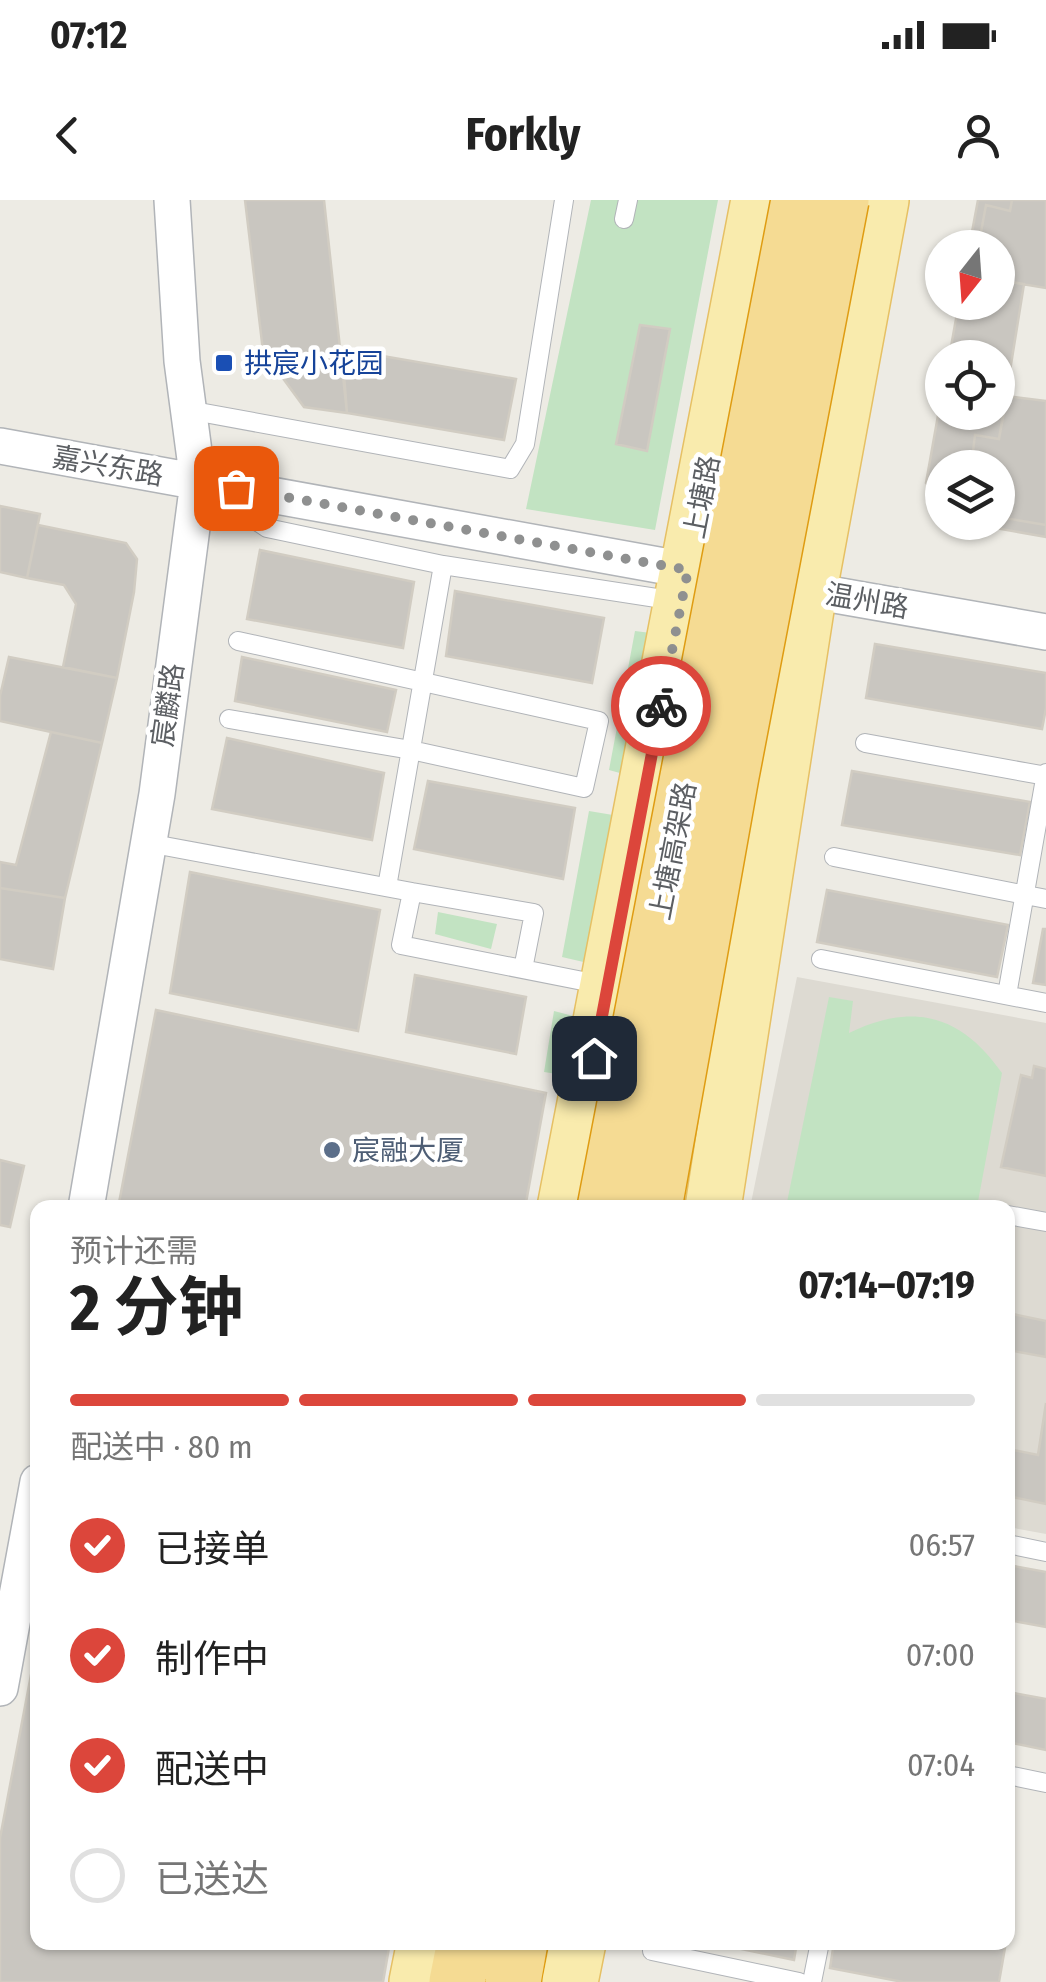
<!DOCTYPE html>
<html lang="zh">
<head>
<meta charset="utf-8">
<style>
	body { margin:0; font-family:"Fira Sans Condensed","Noto Sans SC",sans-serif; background:#f6f6f6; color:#222; height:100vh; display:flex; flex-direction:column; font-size:38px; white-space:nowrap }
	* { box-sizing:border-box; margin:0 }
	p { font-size:32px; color:#767676 }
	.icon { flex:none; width:55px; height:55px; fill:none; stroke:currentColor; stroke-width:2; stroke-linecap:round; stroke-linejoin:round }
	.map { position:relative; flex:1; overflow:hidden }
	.panel { position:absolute; left:30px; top:1000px; width:985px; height:750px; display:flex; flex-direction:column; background:#fff; border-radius:20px; box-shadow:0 2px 8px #0004 }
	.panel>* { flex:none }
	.needle { width:65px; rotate:197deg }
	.buttons { position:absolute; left:925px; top:30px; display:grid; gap:20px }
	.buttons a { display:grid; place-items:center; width:90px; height:90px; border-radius:50%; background:#fff; box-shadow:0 2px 8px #0004; font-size:50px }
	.pin { position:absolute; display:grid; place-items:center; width:85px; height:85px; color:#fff; margin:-42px; border-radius:20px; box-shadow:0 5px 15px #0006 }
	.courier { position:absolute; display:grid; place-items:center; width:100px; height:100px; margin:-50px; border:8px solid #dc463b; border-radius:50%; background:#fff; color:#222; box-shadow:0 2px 12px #0007 }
	.headline em { font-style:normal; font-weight:700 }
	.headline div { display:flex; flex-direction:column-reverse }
	.headline { display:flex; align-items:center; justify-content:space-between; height:170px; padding:0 40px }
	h1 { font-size:65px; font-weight:700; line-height:75px }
	.bar { display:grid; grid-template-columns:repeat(4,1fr); gap:15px 10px; align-content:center; height:120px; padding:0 40px }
	.bar i { height:12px; border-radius:8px; background:#e0e0e0 }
	.bar .active { background:#dc463b }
	.bar p { grid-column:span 4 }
	ol { padding:0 40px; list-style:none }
	li { display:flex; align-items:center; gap:30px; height:110px }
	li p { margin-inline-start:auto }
	li .icon { padding:10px; border-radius:50%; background:#dc463b; color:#fff; stroke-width:4 }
	li:last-child { color:#767676 }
	li i { width:55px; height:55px; border:5px solid #e0e0e0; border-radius:50% }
	.status { display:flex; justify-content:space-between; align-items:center; height:70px; padding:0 50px; background:#fff; direction:ltr }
	.status svg { height:28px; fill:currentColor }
	header { display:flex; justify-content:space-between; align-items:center; height:130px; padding:0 40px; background:#fff; font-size:45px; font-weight:700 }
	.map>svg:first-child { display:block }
</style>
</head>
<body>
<div class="status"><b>07:12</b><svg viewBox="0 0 49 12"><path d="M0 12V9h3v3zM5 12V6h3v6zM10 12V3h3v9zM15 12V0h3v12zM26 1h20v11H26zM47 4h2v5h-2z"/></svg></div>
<header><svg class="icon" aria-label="back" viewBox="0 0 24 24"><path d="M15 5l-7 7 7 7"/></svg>Forkly<svg class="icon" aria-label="person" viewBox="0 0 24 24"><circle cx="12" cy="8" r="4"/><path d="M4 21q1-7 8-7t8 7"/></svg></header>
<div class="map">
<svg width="1046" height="1782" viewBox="0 0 1046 1782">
	<rect width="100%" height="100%" fill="#edebe4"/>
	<path fill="#dddad2" d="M 797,777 L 1046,823 L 1046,1334 L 1008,1327 L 1008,1008 L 750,1008 Z"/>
	<path fill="#c2e3c2" d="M 591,0 L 718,0 L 655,330 L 526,309 Z
		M 635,431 L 659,434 L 627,575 L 609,570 Z
		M 589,611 L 619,616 L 592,764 L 562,757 Z
		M 438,712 L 497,724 L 491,749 L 435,734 Z
		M 829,797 L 853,801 L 849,833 C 912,802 961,814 1002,873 L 977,1007 L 786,1007 Z
		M 554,811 L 581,818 L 570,876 L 544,872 Z"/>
	<path fill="#c9c6c0" stroke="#d1ccc2" stroke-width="2.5" d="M 245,0 L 324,0 L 347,213 L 304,207 L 263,151 Z
		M 978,0 L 1012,0 L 1010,11 L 986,5 L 978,48 L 969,48 Z
		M 1012,0 L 1046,0 L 1046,88 L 998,80 L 998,48 L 978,48 L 986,5 L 1010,11 Z
		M 998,80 L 1024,84 L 999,239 L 975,235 L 971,268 L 942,268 L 942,302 L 926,283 L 942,193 L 942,212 L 998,212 L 998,158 L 949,158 L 959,102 L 998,102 Z
		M 640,125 L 670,129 L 647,251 L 616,244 Z
		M 342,149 L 516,179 L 504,240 L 347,213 Z
		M 1007,196 L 1046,201 L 1046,325 L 998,317 L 998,268 L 971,268 L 975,235 L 999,239 Z
		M 0,306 L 40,314 L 27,378 L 0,372 Z
		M 998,317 L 1046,325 L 1046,337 L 962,322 L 998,322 Z
		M 38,325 L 126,343 L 137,359 L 134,392 L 117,478 L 63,467 L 76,404 L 64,385 L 27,378 Z
		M 260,350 L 414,382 L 403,448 L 247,419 Z
		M 455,391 L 604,418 L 592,483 L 446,456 Z
		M 875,444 L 1046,473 L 1046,508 L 1042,529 L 866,498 Z
		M 9,457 L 117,478 L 102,543 L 0,521 L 0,496 Z
		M 242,457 L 396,490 L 387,532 L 235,501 Z
		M 51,532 L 102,543 L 65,698 L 0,688 L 0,662 L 16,665 Z
		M 227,538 L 384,573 L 372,640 L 212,609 Z
		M 852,571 L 1030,602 L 1020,655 L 842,625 Z
		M 428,581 L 575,608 L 563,679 L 414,649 Z
		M 190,672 L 380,710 L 358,831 L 170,793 Z
		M 0,688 L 65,698 L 53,769 L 0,759 Z
		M 827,690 L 1008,725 L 997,777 L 817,742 Z
		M 1043,729 L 1046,729 L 1046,785 L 1033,783 Z
		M 415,775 L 526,797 L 516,854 L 406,832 Z
		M 156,810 L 546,893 L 525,1008 L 118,1008 Z
		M 1034,866 L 1046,869 L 1046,976 L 1001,967 L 1021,875 L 1032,878 Z
		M 0,960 L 24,966 L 10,1027 L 0,1025 Z
		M 1008,1113 L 1046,1121 L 1046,1157 L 1008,1150 Z
		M 1046,1203 L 1046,1304 L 1008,1296 L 1008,1249 L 1038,1255 Z
		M 1008,1365 L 1046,1372 L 1046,1427 L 1008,1420 Z
		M 38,1438 L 38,1742 L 390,1742 L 383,1782 L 0,1782 L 0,1638 Z
		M 1008,1492 L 1046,1499 L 1046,1550 L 1008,1542 Z
		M 708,1742 L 797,1742 L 794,1760 Z
		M 834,1742 L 1006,1742 L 999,1782 L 903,1782 L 830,1768 Z"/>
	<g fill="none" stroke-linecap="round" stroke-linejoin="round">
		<defs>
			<path id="lane" d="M 624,19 L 628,0
				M 188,210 L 510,269 L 525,244 L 564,0
				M 218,295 L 267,328 L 443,365 L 676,401
				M 229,519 L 411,550 L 584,588 L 599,521 L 238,441
				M 865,543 L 1046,576
				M 148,643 L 412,692 L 401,745 L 603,785
				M 834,657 L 1046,699
				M 387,687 L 443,365
				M 412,692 L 534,713 L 523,769
				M 821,759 L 1046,803
				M 1007,795 L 1046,573
				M 1008,1015 L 1046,1022
				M 1008,1344 L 1046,1352
				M 1008,1575 L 1046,1583
				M 652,1751 L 799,1782
				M 812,1782 L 820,1742"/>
			<path id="street" d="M 0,246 L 708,374
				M 789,387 L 1046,432
				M 86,1008 L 157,594 L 198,282 L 182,161 L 172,0
				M 0,1488 L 38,1282"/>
			<path id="primary" d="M 565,1008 L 759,0
				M 713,1008 L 809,390 L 881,0
				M 417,1782 L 425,1742
				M 570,1782 L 578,1742"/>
			<path id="highway" d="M 457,1782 L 465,1742
				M 513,1782 L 520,1742"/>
		</defs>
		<use href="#lane" stroke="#b1b4b8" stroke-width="20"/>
		<use href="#street" stroke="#b1b4b8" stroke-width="38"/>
		<use href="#primary" stroke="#e6c064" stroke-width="58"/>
		<use href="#highway" stroke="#df9c12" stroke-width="58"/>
		<use href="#lane" stroke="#fff" stroke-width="18"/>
		<use href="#street" stroke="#fff" stroke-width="35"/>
		<use href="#primary" stroke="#f9ebad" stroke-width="55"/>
		<use href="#highway" stroke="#f5db93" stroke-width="55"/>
		<defs>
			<path id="highway-bridge" d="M 605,1008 L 799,0
				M 654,1008 L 731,576 L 841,0"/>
		</defs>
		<use href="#highway-bridge" stroke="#df9c12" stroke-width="58" stroke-linecap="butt"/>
		<use href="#highway-bridge" stroke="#f5db93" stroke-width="55"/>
	</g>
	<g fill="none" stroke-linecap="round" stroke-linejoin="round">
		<path stroke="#8f9090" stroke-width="10" stroke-dasharray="0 18" d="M 236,288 L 688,370 L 661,506"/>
		<path stroke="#dc463b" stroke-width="12" d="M 594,858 L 661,506"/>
	</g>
	<rect fill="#1a4fb4" stroke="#fff" stroke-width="4" x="214" y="153" width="20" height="20" rx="5"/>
	<circle fill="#5c6f8a" stroke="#fff" stroke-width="4" cx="332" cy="950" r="10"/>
	<g text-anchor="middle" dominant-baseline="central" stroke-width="9" stroke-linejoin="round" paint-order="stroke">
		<g font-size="28" fill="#164399" stroke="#fff" text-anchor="start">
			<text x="244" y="163">拱宸小花园</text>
		</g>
		<g font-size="28" fill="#5c5f63" stroke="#fff">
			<text transform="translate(108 266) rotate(10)">嘉兴东路</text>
			<text transform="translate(702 297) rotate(-79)">上塘路</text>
			<text transform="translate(867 401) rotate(10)">温州路</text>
			<text transform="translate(168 505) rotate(-82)">宸麟路</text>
			<text transform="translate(673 651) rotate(-79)">上塘高架路</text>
		</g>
		<g font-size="28" fill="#4e5e75" stroke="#fff" text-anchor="start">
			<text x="352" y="950">宸融大厦</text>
		</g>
	</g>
</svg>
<div class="buttons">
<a><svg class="needle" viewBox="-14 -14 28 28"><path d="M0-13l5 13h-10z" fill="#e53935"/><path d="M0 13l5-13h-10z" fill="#767676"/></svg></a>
<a><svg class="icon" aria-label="locate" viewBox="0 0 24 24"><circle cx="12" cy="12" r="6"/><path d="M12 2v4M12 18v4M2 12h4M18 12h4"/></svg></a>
<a><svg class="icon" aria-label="layers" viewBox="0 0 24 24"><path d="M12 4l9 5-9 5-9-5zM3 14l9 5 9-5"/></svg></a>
</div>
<div class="pin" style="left:236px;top:288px;background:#ea580c"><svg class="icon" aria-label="bag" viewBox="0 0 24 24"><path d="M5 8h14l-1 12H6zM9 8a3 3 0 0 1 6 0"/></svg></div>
<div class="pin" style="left:594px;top:858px;background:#1f2937"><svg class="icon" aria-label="home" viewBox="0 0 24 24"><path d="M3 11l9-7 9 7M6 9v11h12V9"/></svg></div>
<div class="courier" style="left:661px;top:506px"><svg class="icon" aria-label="bike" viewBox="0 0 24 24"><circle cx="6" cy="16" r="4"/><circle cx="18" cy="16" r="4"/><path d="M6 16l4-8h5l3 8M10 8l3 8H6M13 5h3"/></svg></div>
<section class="panel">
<div class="headline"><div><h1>2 分钟</h1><p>预计还需</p></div><em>07:14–07:19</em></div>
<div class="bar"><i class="active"></i><i class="active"></i><i class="active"></i><i></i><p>配送中 · 80 m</p></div>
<ol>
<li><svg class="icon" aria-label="check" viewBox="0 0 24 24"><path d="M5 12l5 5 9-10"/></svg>已接单<p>06:57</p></li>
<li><svg class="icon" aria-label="check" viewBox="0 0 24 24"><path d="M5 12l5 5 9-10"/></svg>制作中<p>07:00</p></li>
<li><svg class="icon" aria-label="check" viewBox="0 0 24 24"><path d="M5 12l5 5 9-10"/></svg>配送中<p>07:04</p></li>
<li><i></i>已送达</li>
</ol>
</section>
</div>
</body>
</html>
